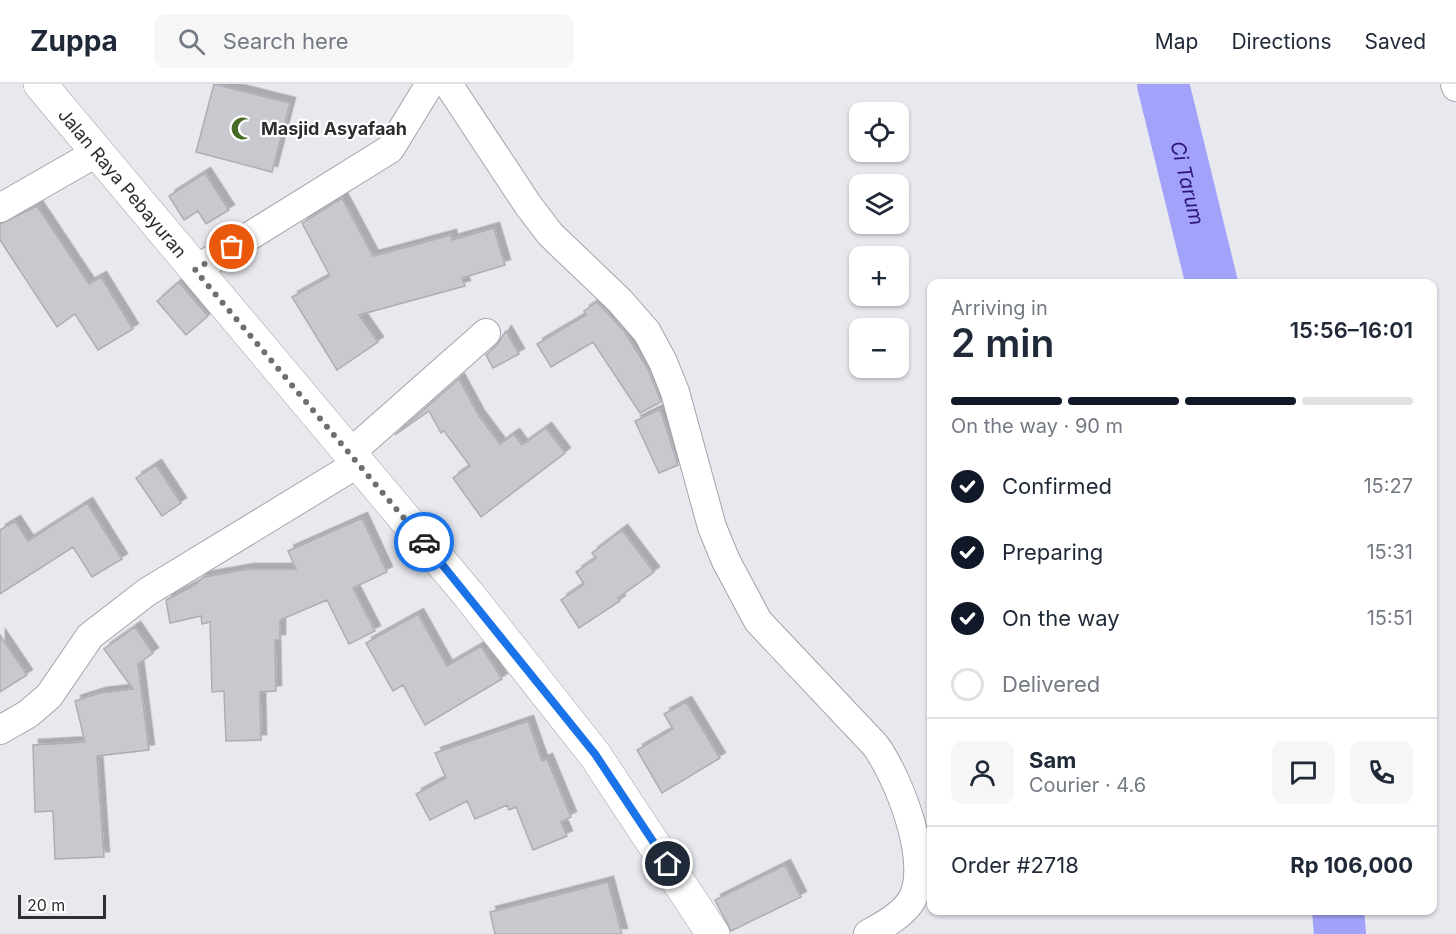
<!DOCTYPE html>
<html lang="en">
<head>
<meta charset="utf-8">
<style>
	body { margin:0; font-family:Inter,sans-serif; background:#f6f6f7; color:#1f2937; height:100vh; display:flex; flex-direction:column; font-size:22px; white-space:nowrap }
	* { box-sizing:border-box; margin:0 }
	p { font-size:20px; color:#747a83 }
	.icon { flex:none; width:33px; height:33px; fill:none; stroke:currentColor; stroke-width:2; stroke-linecap:round; stroke-linejoin:round }
	.map { position:relative; flex:1; overflow:hidden }
	.drawer { position:absolute; left:927px; top:195px; width:510px; height:636px; display:flex; flex-direction:column; background:#fff; border-radius:12px; box-shadow:0 2px 4px #0004 }
	.drawer>* { flex:none }
	.fabs { position:absolute; left:849px; top:18px; display:grid; gap:12px }
	.fabs a { display:grid; place-items:center; width:60px; height:60px; border-radius:12px; background:#fff; box-shadow:0 2px 4px #0004; font-size:30px }
	.scale { position:absolute; left:18px; bottom:15px; width:88px; box-sizing:border-box; padding-left:6px; border:3px solid #2e2e30; border-top:0; font-size:16px; line-height:21px; white-space:nowrap; color:#2e2e30; -webkit-text-stroke:4px #fff; paint-order:stroke }
	.pin { position:absolute; display:grid; place-items:center; width:51px; height:51px; color:#fff; margin:-26px; border:3px solid #fff; border-radius:50%; box-shadow:0 2px 6px #0007 }
	.courier { position:absolute; display:grid; place-items:center; width:60px; height:60px; margin:-30px; border:4px solid #1a73e8; border-radius:50%; background:#fff; color:#222; box-shadow:0 2px 8px #0007 }
	.overview em { font-style:normal; font-weight:600 }
	.overview div { display:flex; flex-direction:column-reverse }
	.overview { display:flex; align-items:center; justify-content:space-between; height:102px; padding:0 24px }
	h1 { font-size:39px; font-weight:600; line-height:45px }
	.bar { display:grid; grid-template-columns:repeat(4,1fr); gap:9px 6px; align-content:center; height:72px; padding:0 24px }
	.bar i { height:8px; border-radius:4px; background:#e0e1e3 }
	.bar .on { background:#111827 }
	.bar p { grid-column:span 4 }
	.line { display:flex; align-items:center; gap:15px; padding:0 24px; border-top:2px solid #e0e1e3 }
	.line div { flex:1 }
	.round { display:grid; place-items:center; flex:none; width:63px; height:63px; border-radius:12px; background:#f6f6f7 }
	ol { padding:0 24px; list-style:none }
	li { display:flex; align-items:center; gap:18px; height:66px }
	li p { margin-inline-start:auto }
	li .icon { padding:6px; border-radius:50%; background:#111827; color:#fff; stroke-width:4 }
	li:last-child { color:#747a83 }
	li i { width:33px; height:33px; border:3px solid #e0e1e3; border-radius:50% }
	header { display:flex; align-items:center; gap:36px; box-sizing:border-box; height:84px; padding:0 30px; background:#fff; border-bottom:2px solid #e0e1e3 }
	header strong { font-size:28px }
	nav { display:flex; gap:33px; margin-inline-start:auto; font-size:21px }
	.search { width:420px; height:54px; background:#f6f6f7; display:flex; align-items:center; gap:15px; box-sizing:border-box; padding:0 21px; border-radius:12px; color:#747a83; font-size:22px }
	.map>svg:first-child { display:block }
</style>
</head>
<body>
<header>
<strong>Zuppa</strong>
<div class="search"><svg class="icon" aria-label="search" viewBox="0 0 24 24"><circle cx="10" cy="10" r="6"/><path d="M15 15l6 6"/></svg>Search here</div>
<nav><a>Map</a><a>Directions</a><a>Saved</a></nav>
</header>
<div class="map">
<svg width="1456" height="850" viewBox="0 0 1456 850">
	<defs>
		<filter id="shadow"><feDropShadow dx="5.5" dy="-5.5" stdDeviation="0" flood-color="#0004"/></filter>
	</defs>
	<rect width="100%" height="100%" fill="#e8e9ef"/>
	<g fill="none" stroke-linecap="round" stroke-linejoin="round">
		<g stroke="#a3a2fb" stroke-width="52">
			<path id="s1" d="M 1163,0 L 1212,200"/>
			<path d="M 1338,826 L 1340,850"/>
		</g>
	</g>
	<path fill="#c8c8cf" stroke="#adadb4" stroke-width="1.5" filter="url(#shadow)" d="M 214,0 L 290,19 L 272,88 L 196,68 Z
		M 205,89 L 229,126 L 206,140 L 198,127 L 184,136 L 169,112 Z
		M 342,114 L 373,172 L 451,151 L 452,156 L 494,144 L 505,181 L 462,194 L 465,202 L 359,231 L 378,258 L 337,286 L 292,213 L 330,192 L 302,139 Z
		M 37,122 L 89,200 L 101,193 L 133,245 L 98,266 L 75,230 L 57,243 L 0,156 L 0,140 Z
		M 179,198 L 208,232 L 186,251 L 157,217 Z
		M 597,218 L 624,247 L 648,285 L 659,313 L 661,318 L 640,329 L 593,258 L 551,283 L 537,260 L 586,231 L 584,227 Z
		M 506,247 L 519,270 L 493,284 L 486,271 L 497,261 Z
		M 459,295 L 479,332 L 500,360 L 514,350 L 522,361 L 546,344 L 565,369 L 481,433 L 453,394 L 470,382 L 444,347 L 441,349 L 429,327 L 395,351 Z
		M 660,325 L 678,381 L 659,389 L 635,337 Z
		M 156,381 L 181,419 L 162,432 L 136,394 Z
		M 87,419 L 122,475 L 92,493 L 73,463 L 0,510 L 0,446 L 15,437 L 28,457 Z
		M 362,434 L 387,488 L 353,504 L 375,547 L 349,560 L 327,516 L 280,536 L 280,556 L 275,556 L 276,607 L 260,608 L 261,656 L 226,657 L 224,607 L 212,608 L 210,538 L 202,540 L 201,532 L 170,539 L 166,516 L 195,501 L 204,493 L 248,485 L 296,485 L 288,467 Z
		M 622,446 L 654,488 L 618,514 L 620,517 L 579,544 L 561,516 L 584,500 L 576,488 L 596,474 L 592,469 Z
		M 418,530 L 447,582 L 481,562 L 502,595 L 425,641 L 403,601 L 393,607 L 366,559 Z
		M 135,543 L 153,569 L 138,580 L 149,666 L 97,672 L 104,773 L 55,775 L 53,727 L 35,728 L 33,661 L 85,658 L 75,617 L 100,609 L 133,605 L 104,565 Z
		M 0,551 L 27,591 L 0,608 Z
		M 686,618 L 720,674 L 662,709 L 637,666 L 673,645 L 664,630 Z
		M 528,637 L 542,677 L 547,675 L 571,733 L 561,738 L 567,752 L 533,766 L 516,723 L 509,726 L 507,721 L 475,735 L 467,717 L 430,736 L 416,710 L 446,694 L 435,669 Z
		M 785,781 L 801,813 L 731,847 L 715,816 Z
		M 608,798 L 622,850 L 495,850 L 490,828 Z"/>
	<g fill="none" stroke-linecap="round" stroke-linejoin="round">
		<defs>
			<path id="minor" d="M 448,0 L 528,121 L 550,150 L 620,217 L 647,248 L 663,278 L 675,308 L 712,443 L 726,477 L 758,537 L 875,661 C 898,692 936,785 909,820 C 899,833 882,842 868,850
				M 1455,0 L 1456,3
				M 0,124 L 96,69
				M 195,186 L 390,65 L 430,0
				M 349,370 L 486,249
				M 0,646 L 28,630 L 49,612 L 90,552 L 147,508 L 357,380"/>
			<g id="secondary">
				<path id="s2" d="M 40,0 L 468,510 L 595,671 L 713,850"/>
			</g>
		</defs>
		<use href="#minor" stroke="#a3a4aa" stroke-width="30"/>
		<use href="#secondary" stroke="#a3a4aa" stroke-width="34"/>
		<use href="#minor" stroke="#fff" stroke-width="28"/>
		<use href="#secondary" stroke="#fff" stroke-width="33"/>
	</g>
	<g fill="none" stroke-linecap="round" stroke-linejoin="round">
		<path stroke="#6f6f73" stroke-width="6" stroke-dasharray="0 10.8" d="M 232,163 L 195,186 L 424,458"/>
		<path stroke="#1a73e8" stroke-width="8" d="M 424,458 L 595,670 L 668,780"/>
	</g>
	<defs>
		<symbol id="mosque-bare" viewBox="-9 -9 18 18"><path d="M3.5-4.9A6 6 0 1 0 3.5 4.9A5 5 0 1 1 3.5-4.9Z" fill="#446a24" stroke="#fff" stroke-width="2.5" paint-order="stroke"/></symbol>
	</defs>
	<g fill-rule="evenodd">
		<use href="#mosque-bare" x="226" y="28" width="33" height="33"/>
	</g>
	<g text-anchor="middle" dominant-baseline="central" stroke-width="4.5" stroke-linejoin="round" paint-order="stroke">
		<g font-size="18" font-weight="bold" fill="#2e2e30" stroke="#fff" text-anchor="start">
			<text x="261" y="44">Masjid Asyafaah</text>
		</g>
		<g font-size="18" fill="#2e2e30" stroke="#fff">
			<text stroke="none"><textPath href="#s2" startOffset="129">Jalan Raya Pebayuran</textPath></text>
		</g>
		<g font-size="20" font-style="italic" fill="#2c1479" stroke="#fff">
			<text stroke="none"><textPath href="#s1" startOffset="102">Ci Tarum</textPath></text>
		</g>
	</g>
</svg>
<div class="fabs">
<a><svg class="icon" aria-label="locate" viewBox="0 0 24 24"><circle cx="12" cy="12" r="6"/><path d="M12 2v4M12 18v4M2 12h4M18 12h4"/></svg></a>
<a><svg class="icon" aria-label="layers" viewBox="0 0 24 24"><path d="M12 4l9 5-9 5-9-5zM3 14l9 5 9-5"/></svg></a>
<a>+</a>
<a>−</a>
</div>
<div class="scale">20 m</div>
<div class="pin" style="left:232px;top:163px;background:#ea580c"><svg class="icon" aria-label="bag" viewBox="0 0 24 24"><path d="M5 8h14l-1 12H6zM9 8a3 3 0 0 1 6 0"/></svg></div>
<div class="pin" style="left:668px;top:780px;background:#1f2937"><svg class="icon" aria-label="home" viewBox="0 0 24 24"><path d="M3 11l9-7 9 7M6 9v11h12V9"/></svg></div>
<div class="courier" style="left:424px;top:458px"><svg class="icon" aria-label="car" viewBox="0 0 24 24"><path d="M5 17H2v-5l4-1 3-4h7l3 4 3 1v5h-3M9 17h6M6 11h13"/><circle cx="7" cy="17" r="2"/><circle cx="17" cy="17" r="2"/></svg></div>
<section class="drawer">
<div class="overview"><div><h1>2 min</h1><p>Arriving in</p></div><em>15:56–16:01</em></div>
<div class="bar"><i class="on"></i><i class="on"></i><i class="on"></i><i></i><p>On the way · 90 m</p></div>
<ol>
<li><svg class="icon" aria-label="check" viewBox="0 0 24 24"><path d="M5 12l5 5 9-10"/></svg>Confirmed<p>15:27</p></li>
<li><svg class="icon" aria-label="check" viewBox="0 0 24 24"><path d="M5 12l5 5 9-10"/></svg>Preparing<p>15:31</p></li>
<li><svg class="icon" aria-label="check" viewBox="0 0 24 24"><path d="M5 12l5 5 9-10"/></svg>On the way<p>15:51</p></li>
<li><i></i>Delivered</li>
</ol>
<div class="line" style="height:108px"><a class="round"><svg class="icon" aria-label="person" viewBox="0 0 24 24"><circle cx="12" cy="8" r="4"/><path d="M4 21q1-7 8-7t8 7"/></svg></a><div><b>Sam</b><p>Courier · 4.6</p></div><a class="round"><svg class="icon" aria-label="chat" viewBox="0 0 24 24"><path d="M4 5h16v11H9l-5 4z"/></svg></a><a class="round"><svg class="icon" aria-label="phone" viewBox="0 0 24 24"><path d="M5 4h4l2 5-3 2q2 4 5 5l2-3 5 2v4C11 20 4 13 5 4z"/></svg></a></div>
<div class="line" style="height:78px"><div>Order #2718</div><b>Rp 106,000</b></div>
</section>
</div>
</body>
</html>
